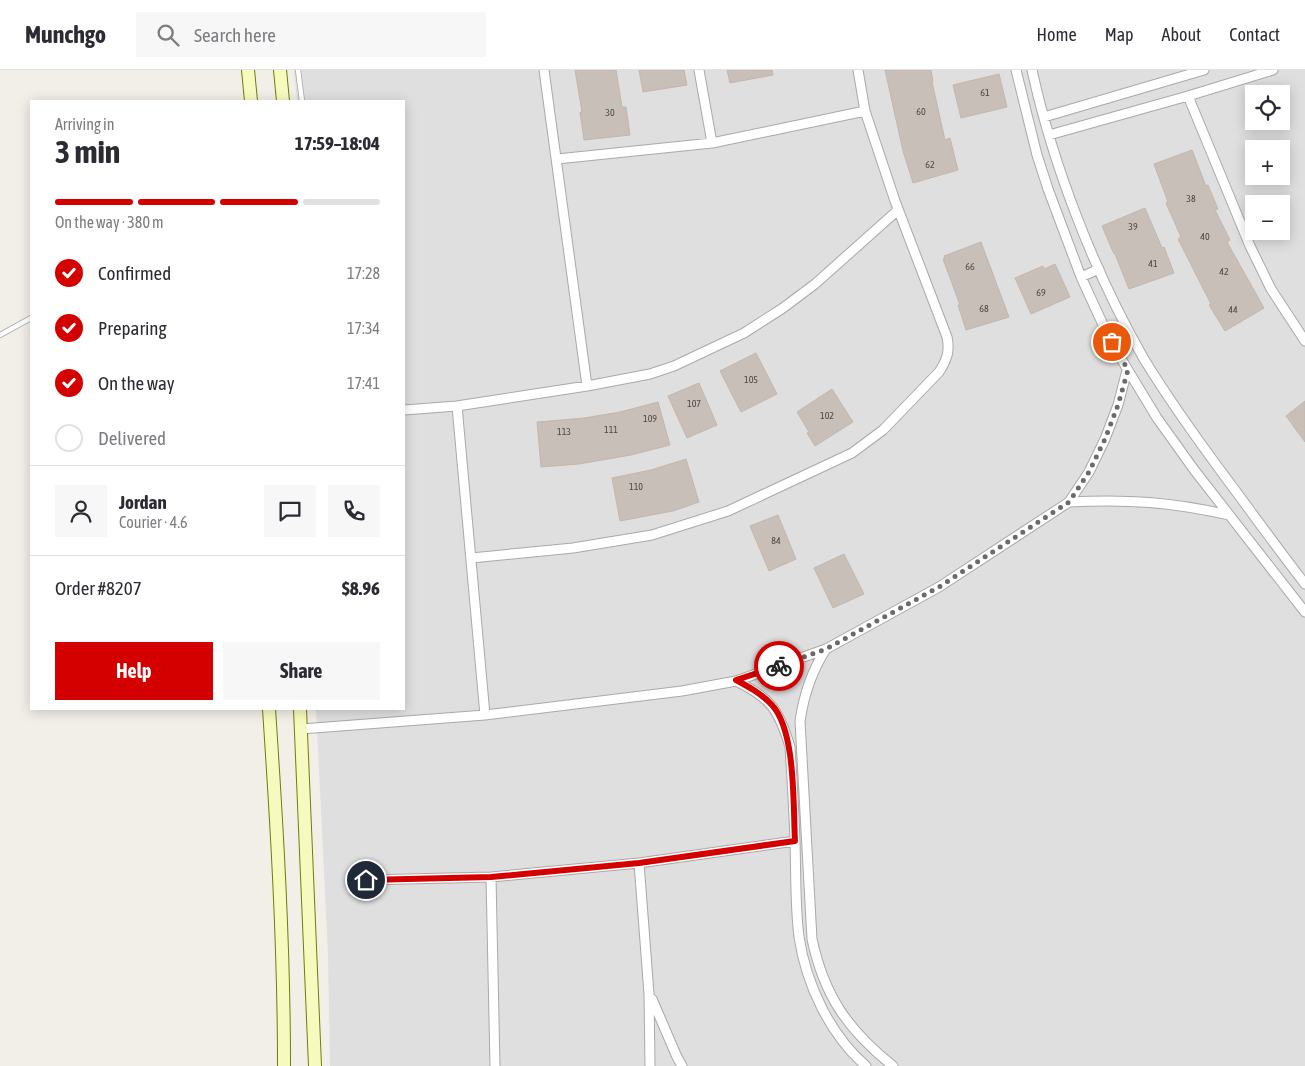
<!DOCTYPE html>
<html lang="en">
<head>
<meta charset="utf-8">
<style>
	body { margin:0; font-family:"Asap Condensed",sans-serif; background:#f7f7f7; color:#2b2b33; height:100vh; display:flex; flex-direction:column; font-size:19px; white-space:nowrap }
	* { box-sizing:border-box; margin:0 }
	p { font-size:16px; color:#7c7c81 }
	.icon { flex:none; width:28px; height:28px; fill:none; stroke:currentColor; stroke-width:2; stroke-linecap:round; stroke-linejoin:round }
	.map { position:relative; flex:1; overflow:hidden }
	.details { position:absolute; left:30px; top:30px; width:375px; height:610px; display:flex; flex-direction:column; background:#fff; border-radius:0px; box-shadow:0 2px 12px #0003 }
	.details>* { flex:none }
	.controls { position:absolute; left:1245px; top:15px; display:grid; gap:10px }
	.controls a { display:grid; place-items:center; width:45px; height:45px; border-radius:0px; background:#fff; box-shadow:0 2px 12px #0003; font-size:25px }
	.pin { position:absolute; display:grid; place-items:center; width:42px; height:42px; color:#fff; margin:-21px; border:2px solid #fff; border-radius:50%; box-shadow:0 1px 5px #0007 }
	.courier { position:absolute; display:grid; place-items:center; width:50px; height:50px; margin:-25px; border:4px solid #d40000; border-radius:50%; background:#fff; color:#222; box-shadow:0 1px 6px #0007 }
	.overview em { font-style:normal; font-weight:700 }
	.overview div { display:flex; flex-direction:column-reverse }
	.overview { display:flex; align-items:center; justify-content:space-between; height:85px; padding:0 25px }
	h1 { font-size:32px; font-weight:700; line-height:38px }
	.bar { display:grid; grid-template-columns:repeat(4,1fr); gap:8px 5px; align-content:center; height:60px; padding:0 25px }
	.bar i { height:6px; border-radius:4px; background:#e1e1e2 }
	.bar .on { background:#d40000 }
	.bar p { grid-column:span 4 }
	.line { display:flex; align-items:center; gap:12px; padding:0 25px; border-top:1px solid #e1e1e2 }
	.line div { flex:1 }
	.round { display:grid; place-items:center; flex:none; width:52px; height:52px; border-radius:0px; background:#f7f7f7 }
	ol { padding:0 25px; list-style:none }
	li { display:flex; align-items:center; gap:15px; height:55px }
	li p { margin-inline-start:auto }
	li .icon { padding:5px; border-radius:50%; background:#d40000; color:#fff; stroke-width:4 }
	li:last-child { color:#7c7c81 }
	li i { width:28px; height:28px; border:2px solid #e1e1e2; border-radius:50% }
	.action { display:flex; gap:10px; margin-top:auto; padding:10px 25px }
	.action a { flex:1; height:58px; border-radius:0px; background:#d40000; color:#fff; font-size:20px; font-weight:700; line-height:58px; text-align:center }
	.action a+a { background:#f7f7f7; color:#2b2b33 }
	header { display:flex; align-items:center; gap:30px; box-sizing:border-box; height:70px; padding:0 25px; background:#fff; border-bottom:1px solid #e1e1e2 }
	header strong { font-size:24px }
	nav { display:flex; gap:28px; margin-inline-start:auto; font-size:18px }
	.search { width:350px; height:45px; background:#f7f7f7; display:flex; align-items:center; gap:12px; box-sizing:border-box; padding:0 18px; border-radius:0px; color:#7c7c81; font-size:19px }
	.map>svg:first-child { display:block }
</style>
</head>
<body>
<header>
<strong>Munchgo</strong>
<div class="search"><svg class="icon" aria-label="search" viewBox="0 0 24 24"><circle cx="10" cy="10" r="6"/><path d="M15 15l6 6"/></svg>Search here</div>
<nav><a>Home</a><a>Map</a><a>About</a><a>Contact</a></nav>
</header>
<div class="map">
<svg width="1305" height="996" viewBox="0 0 1305 996">
	<rect width="100%" height="100%" fill="#f2efe9"/>
	<path fill="#e0dfdf" fill-rule="evenodd" d="M 294,0 L 1305,0 L 1305,996 L 330,996 L 328,884 L 316,639 L 404,639 L 404,31 L 297,31 ZM 1254,24 L 1281,24 L 1281,51 L 1254,51 ZM 1254,79 L 1281,79 L 1281,106 L 1254,106 ZM 1254,134 L 1281,134 L 1281,161 L 1254,161 Z"/>
	<path fill="#c7bfb8" stroke="#c4b6ab" d="M 575,0 L 616,0 L 622,37 L 626,37 L 630,65 L 584,70 L 580,42 L 582,42 Z
		M 639,0 L 684,0 L 687,15 L 643,22 Z
		M 727,0 L 772,0 L 773,5 L 730,13 Z
		M 885,0 L 931,0 L 933,11 L 932,12 L 945,70 L 950,68 L 958,100 L 913,113 L 903,81 Z
		M 999,4 L 1007,37 L 961,48 L 953,15 Z
		M 1192,80 L 1206,116 L 1208,115 L 1218,139 L 1215,140 L 1230,170 L 1227,172 L 1264,238 L 1225,261 L 1209,235 L 1211,234 L 1178,169 L 1181,167 L 1166,133 L 1168,132 L 1154,94 Z
		M 1145,138 L 1162,178 L 1164,177 L 1174,203 L 1129,219 L 1115,184 L 1114,184 L 1102,156 Z
		M 981,172 L 1009,247 L 966,260 L 958,235 L 960,235 L 943,189 L 945,188 L 944,186 Z
		M 1055,194 L 1070,227 L 1031,244 L 1015,208 L 1043,196 L 1044,199 Z
		M 756,283 L 777,324 L 741,342 L 720,301 Z
		M 699,313 L 717,355 L 687,368 L 668,326 Z
		M 832,319 L 853,352 L 815,376 L 807,363 L 809,362 L 797,342 Z
		M 1305,331 L 1305,372 L 1286,346 Z
		M 658,332 L 670,375 L 631,385 L 579,394 L 541,397 L 537,352 L 584,348 L 620,342 Z
		M 686,389 L 699,432 L 673,441 L 620,451 L 612,408 L 651,400 Z
		M 778,445 L 796,489 L 769,501 L 750,456 Z
		M 844,484 L 864,524 L 833,538 L 814,498 Z"/>
	<g fill="none" stroke-linecap="round" stroke-linejoin="round">
		<defs>
			<path id="lane" d="M 298,0 L 302,31
				M 0,265 L 31,248"/>
			<path id="street" d="M 544,0 L 587,316
				M 699,0 L 712,73
				M 1016,0 L 1037,85 L 1048,119 L 1081,207 L 1111,272 L 1157,348 L 1195,401 L 1305,542
				M 1032,0 C 1053,96 1095,204 1144,289 C 1169,330 1197,369 1226,408 C 1252,443 1278,479 1305,514
				M 1188,26 L 1250,176 L 1271,219 L 1305,271
				M 1044,47 L 1204,0
				M 1049,65 L 1188,26 L 1273,0
				M 557,89 L 712,73 L 865,41
				M 1081,207 L 1099,199
				M 457,336 L 485,645
				M 404,340 L 457,336 L 587,316 L 650,304 L 674,296 L 744,263 L 783,238 L 815,214 L 898,140
				M 1069,432 C 1128,429 1171,432 1229,445
				M 471,488 L 573,478 L 652,465 L 728,441 L 852,383 L 883,360 L 939,302 C 947,290 950,281 947,267 L 895,131 L 865,41 L 858,0
				M 826,579 C 811,602 804,624 800,651 L 812,869 C 824,926 848,960 893,996
				M 736,611 C 771,628 779,640 790,677 C 792,709 794,740 795,772 C 796,803 795,835 799,867 C 806,914 830,965 866,996
				M 301,659 L 485,645 L 682,621 L 736,611 L 826,579 L 939,517 L 1069,432 L 1089,402 L 1105,369 L 1118,335 L 1127,300
				M 639,793 L 649,924 L 650,996
				M 491,807 L 495,996
				M 366,810 L 491,807 L 639,793 L 795,771
				M 652,929 L 677,987 L 682,996"/>
			<path id="secondary" d="M 248,0 L 251,31
				M 280,0 L 283,31
				M 269,639 C 277,758 284,877 284,996
				M 300,639 L 315,996"/>
		</defs>
		<use href="#lane" stroke="#a9a9a9" stroke-width="6"/>
		<use href="#street" stroke="#a9a9a9" stroke-width="11"/>
		<use href="#secondary" stroke="#707d05" stroke-width="14"/>
		<use href="#lane" stroke="#fff" stroke-width="4.5"/>
		<use href="#street" stroke="#fff" stroke-width="9"/>
		<use href="#secondary" stroke="#f7fabf" stroke-width="12"/>
	</g>
	<g fill="none" stroke-linecap="round" stroke-linejoin="round">
		<path stroke="#6b6a68" stroke-width="5" stroke-dasharray="0 9" d="M 779,596 L 826,579 L 939,517 L 1069,432 L 1089,402 L 1105,369 L 1118,335 L 1128,300 L 1112,272"/>
		<path stroke="#d40000" stroke-width="6" d="M 366,810 L 491,807 L 639,793 L 795,771 C 793,735 796,661 772,635 C 762,624 749,617 736,610 L 779,596"/>
	</g>
	<g text-anchor="middle" dominant-baseline="central" stroke-width="4" stroke-linejoin="round" paint-order="stroke">
		<g font-size="10" fill="#4b4948">
			<text x="985" y="22">61</text>
			<text x="921" y="41">60</text>
			<text x="610" y="42">30</text>
			<text x="930" y="94">62</text>
			<text x="1191" y="128">38</text>
			<text x="1133" y="156">39</text>
			<text x="1205" y="166">40</text>
			<text x="1153" y="193">41</text>
			<text x="970" y="196">66</text>
			<text x="1224" y="201">42</text>
			<text x="1041" y="222">69</text>
			<text x="984" y="238">68</text>
			<text x="1233" y="239">44</text>
			<text x="751" y="309">105</text>
			<text x="694" y="333">107</text>
			<text x="827" y="345">102</text>
			<text x="650" y="348">109</text>
			<text x="611" y="359">111</text>
			<text x="564" y="361">113</text>
			<text x="636" y="416">110</text>
			<text x="776" y="470">84</text>
		</g>
	</g>
</svg>
<div class="controls">
<a><svg class="icon" aria-label="locate" viewBox="0 0 24 24"><circle cx="12" cy="12" r="6"/><path d="M12 2v4M12 18v4M2 12h4M18 12h4"/></svg></a>
<a>+</a>
<a>−</a>
</div>
<div class="pin" style="left:1112px;top:272px;background:#ea580c"><svg class="icon" aria-label="bag" viewBox="0 0 24 24"><path d="M5 8h14l-1 12H6zM9 8a3 3 0 0 1 6 0"/></svg></div>
<div class="pin" style="left:366px;top:810px;background:#1f2937"><svg class="icon" aria-label="home" viewBox="0 0 24 24"><path d="M3 11l9-7 9 7M6 9v11h12V9"/></svg></div>
<div class="courier" style="left:779px;top:596px"><svg class="icon" aria-label="bike" viewBox="0 0 24 24"><circle cx="6" cy="16" r="4"/><circle cx="18" cy="16" r="4"/><path d="M6 16l4-8h5l3 8M10 8l3 8H6M13 5h3"/></svg></div>
<section class="details">
<div class="overview"><div><h1>3 min</h1><p>Arriving in</p></div><em>17:59–18:04</em></div>
<div class="bar"><i class="on"></i><i class="on"></i><i class="on"></i><i></i><p>On the way · 380 m</p></div>
<ol>
<li><svg class="icon" aria-label="check" viewBox="0 0 24 24"><path d="M5 12l5 5 9-10"/></svg>Confirmed<p>17:28</p></li>
<li><svg class="icon" aria-label="check" viewBox="0 0 24 24"><path d="M5 12l5 5 9-10"/></svg>Preparing<p>17:34</p></li>
<li><svg class="icon" aria-label="check" viewBox="0 0 24 24"><path d="M5 12l5 5 9-10"/></svg>On the way<p>17:41</p></li>
<li><i></i>Delivered</li>
</ol>
<div class="line" style="height:90px"><a class="round"><svg class="icon" aria-label="person" viewBox="0 0 24 24"><circle cx="12" cy="8" r="4"/><path d="M4 21q1-7 8-7t8 7"/></svg></a><div><b>Jordan</b><p>Courier · 4.6</p></div><a class="round"><svg class="icon" aria-label="chat" viewBox="0 0 24 24"><path d="M4 5h16v11H9l-5 4z"/></svg></a><a class="round"><svg class="icon" aria-label="phone" viewBox="0 0 24 24"><path d="M5 4h4l2 5-3 2q2 4 5 5l2-3 5 2v4C11 20 4 13 5 4z"/></svg></a></div>
<div class="line" style="height:65px"><div>Order #8207</div><b>$8.96</b></div>
<div class="action"><a>Help</a><a>Share</a></div>
</section>
</div>
</body>
</html>
